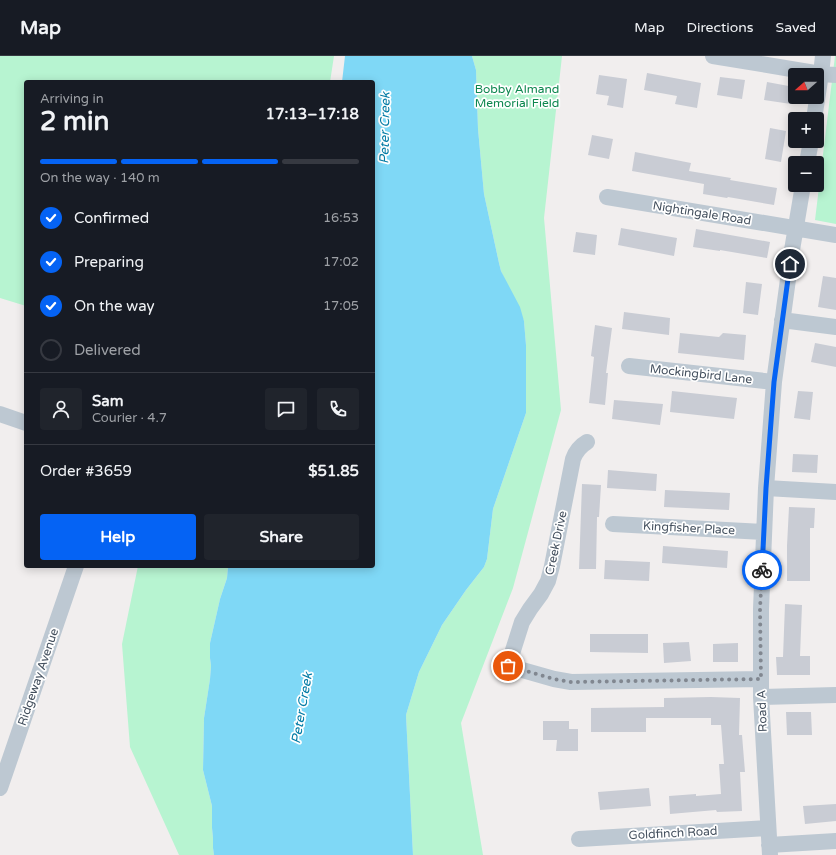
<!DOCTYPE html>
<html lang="en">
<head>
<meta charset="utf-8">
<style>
	body { margin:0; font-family:"Varela Round",sans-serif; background:#20242c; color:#f1f3f6; height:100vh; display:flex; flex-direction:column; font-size:15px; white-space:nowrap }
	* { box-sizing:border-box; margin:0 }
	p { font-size:13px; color:#9ea1a6 }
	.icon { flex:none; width:22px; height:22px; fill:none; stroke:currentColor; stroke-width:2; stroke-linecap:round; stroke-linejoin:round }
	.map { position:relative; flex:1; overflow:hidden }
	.details { position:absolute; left:24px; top:24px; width:351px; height:488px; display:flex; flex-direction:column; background:#171b24; border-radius:4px; box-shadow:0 2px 10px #0003 }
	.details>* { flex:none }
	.needle { width:26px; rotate:249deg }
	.controls { position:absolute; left:788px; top:12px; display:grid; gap:8px }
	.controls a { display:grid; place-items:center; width:36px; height:36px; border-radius:4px; background:#171b24; box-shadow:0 2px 10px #0003; font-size:20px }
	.pin { position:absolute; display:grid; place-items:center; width:34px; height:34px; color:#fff; margin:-17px; border:2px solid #fff; border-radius:50%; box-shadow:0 1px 4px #0007 }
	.courier { position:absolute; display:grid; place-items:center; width:40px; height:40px; margin:-20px; border:3px solid #0563f4; border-radius:50%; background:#fff; color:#222; box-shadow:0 1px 5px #0007 }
	.head em { font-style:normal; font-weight:700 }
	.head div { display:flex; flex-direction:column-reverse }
	.head { display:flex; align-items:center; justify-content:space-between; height:68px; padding:0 16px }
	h1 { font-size:26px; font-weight:700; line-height:30px }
	.bar { display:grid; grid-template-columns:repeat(4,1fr); gap:6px 4px; align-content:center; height:48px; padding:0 16px }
	.bar i { height:5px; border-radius:3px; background:#363941 }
	.bar .current { background:#0563f4 }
	.bar p { grid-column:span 4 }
	.line { display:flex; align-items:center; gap:10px; padding:0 16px; border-top:1px solid #363941 }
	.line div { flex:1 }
	.round { display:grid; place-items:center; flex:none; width:42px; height:42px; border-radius:4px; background:#20242c }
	ol { padding:0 16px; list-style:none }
	li { display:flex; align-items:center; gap:12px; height:44px }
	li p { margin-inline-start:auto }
	li .icon { padding:4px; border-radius:50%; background:#0563f4; color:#fff; stroke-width:4 }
	li:last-child { color:#9ea1a6 }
	li i { width:22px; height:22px; border:2px solid #363941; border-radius:50% }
	.action { display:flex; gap:8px; margin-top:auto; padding:8px 16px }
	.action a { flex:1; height:46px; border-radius:4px; background:#0563f4; color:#fff; font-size:16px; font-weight:700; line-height:46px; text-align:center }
	.action a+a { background:#20242c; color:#f1f3f6 }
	header { display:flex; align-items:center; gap:24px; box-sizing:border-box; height:56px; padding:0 20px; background:#171b24; border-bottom:1px solid #363941 }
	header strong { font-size:19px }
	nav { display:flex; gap:22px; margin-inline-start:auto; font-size:14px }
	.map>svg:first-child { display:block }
</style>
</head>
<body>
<header>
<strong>Map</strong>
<nav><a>Map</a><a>Directions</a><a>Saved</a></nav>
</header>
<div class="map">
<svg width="836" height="799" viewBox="0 0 836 799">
	<rect width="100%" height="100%" fill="#f1eeee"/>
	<path fill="#b7f4d1" d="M 0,0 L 334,0 L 330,26 L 26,26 L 26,250 L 0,242 Z
		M 472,0 L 562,0 L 544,162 L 561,354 L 513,532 L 461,667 L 483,799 L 413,799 L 406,659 L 419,616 L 442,569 L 466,534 L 484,511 L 487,503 L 493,453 L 526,357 L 526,289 L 524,265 L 501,215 L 499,207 L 484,138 L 478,73 L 476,14 Z
		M 835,0 L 836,0 L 836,168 L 815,164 Z
		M 138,510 L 228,510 L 227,522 L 220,543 L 210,587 L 210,602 L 211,610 L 210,623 L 204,662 L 203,714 L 212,750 L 212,772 L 213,782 L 213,792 L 214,799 L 179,799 L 130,691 L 122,588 Z"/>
	<path fill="#7fd8f6" d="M 345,0 L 472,0 L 476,14 L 478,73 L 484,138 L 499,207 L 501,215 L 520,251 L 524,265 L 526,289 L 526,357 L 493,453 L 487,503 L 484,511 L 466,534 L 442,569 L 419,616 L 406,659 L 413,799 L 214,799 L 213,792 L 213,782 L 212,772 L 212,750 L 203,714 L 204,662 L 210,623 L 211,610 L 210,602 L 210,587 L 220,543 L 227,522 L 228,510 L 373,510 L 373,26 L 342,26 Z"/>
	<path fill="#c9ccd4" d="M 647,17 L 701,27 L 697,52 L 675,48 L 677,40 L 644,34 Z
		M 599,19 L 627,23 L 623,52 L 607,49 L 609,40 L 596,38 Z
		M 720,21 L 745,24 L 742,43 L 717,39 Z
		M 767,26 L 794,31 L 791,48 L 764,44 Z
		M 770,72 L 786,75 L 781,106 L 765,103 Z
		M 592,79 L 613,83 L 609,103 L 588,99 Z
		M 635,96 L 691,107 L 689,115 L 731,122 L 730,124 L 777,132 L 774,149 L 728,141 L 727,142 L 703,138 L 704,128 L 632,115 Z
		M 621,172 L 677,182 L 674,200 L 618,189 Z
		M 696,173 L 770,186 L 767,202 L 720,194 L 720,195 L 693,191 Z
		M 576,176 L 597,179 L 595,199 L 573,196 Z
		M 823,220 L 836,222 L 836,254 L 818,251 Z
		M 746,226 L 762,228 L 758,259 L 743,257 Z
		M 624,256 L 670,262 L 669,279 L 622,273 Z
		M 595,269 L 612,272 L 606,317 L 608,317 L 605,349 L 589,347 L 594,301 L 591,300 Z
		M 680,277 L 719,281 L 723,277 L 746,279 L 744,304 L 678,297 Z
		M 815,287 L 836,291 L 836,311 L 811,306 Z
		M 672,335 L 737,342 L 734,363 L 670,356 Z
		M 798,335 L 813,336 L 810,364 L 794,362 Z
		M 614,344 L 663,348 L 660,369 L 612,363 Z
		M 793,398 L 818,399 L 817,417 L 792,416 Z
		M 608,414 L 657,418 L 656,435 L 607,432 Z
		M 582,428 L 601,429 L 599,461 L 597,461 L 596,513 L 579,513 Z
		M 665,434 L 730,437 L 729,454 L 664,451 Z
		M 789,451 L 815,452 L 814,472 L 810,472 L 810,525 L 787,525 L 787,490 Z
		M 663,490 L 728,495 L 727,512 L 662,507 Z
		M 605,504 L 650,506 L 649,525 L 604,523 Z
		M 785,548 L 802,549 L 800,600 L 810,600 L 810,619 L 777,619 L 776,601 L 783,601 Z
		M 590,578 L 648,578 L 648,597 L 590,596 Z
		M 689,586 L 691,605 L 664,607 L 663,587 Z
		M 738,587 L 738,606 L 713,606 L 713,588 Z
		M 711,641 L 740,642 L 739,679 L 742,679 L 745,716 L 740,716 L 742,755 L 717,756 L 716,754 L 670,758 L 669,740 L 696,738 L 696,740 L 721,738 L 719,708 L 724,708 L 721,669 L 711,669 L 711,662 L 646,662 L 646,676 L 591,676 L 591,652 L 664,651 L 664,642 Z
		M 786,656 L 811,656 L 812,679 L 787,679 Z
		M 543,665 L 569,665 L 569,673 L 578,673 L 578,695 L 556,695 L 557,684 L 543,684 Z
		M 649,732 L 651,750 L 600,754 L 598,736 Z
		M 836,748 L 836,765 L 805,768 L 803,750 Z"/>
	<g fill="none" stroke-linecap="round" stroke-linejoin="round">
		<path stroke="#bdc8d2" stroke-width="16" d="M 713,0 L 821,18 L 836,19
			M 814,63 L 821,18 L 823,0
			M 807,107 L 811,85
			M 607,141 L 836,179
			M 782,264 L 836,271
			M 629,310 L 774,326
			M 0,358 L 26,367
			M 587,386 C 580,390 576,395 573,403 L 552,510 L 548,525 L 541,538 L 530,553 L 522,566 L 508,610 L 554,623 L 571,626 L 761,623
			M 766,432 L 836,436
			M 613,468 L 764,476
			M 761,641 L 836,639
			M 0,732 L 76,510
			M 579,783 L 768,772
			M 769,789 L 836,785
			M 770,799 L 761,641 L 761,553 L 766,432 L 774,326 L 792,194 L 803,129"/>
	</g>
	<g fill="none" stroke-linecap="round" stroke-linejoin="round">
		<path stroke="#818790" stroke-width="4" stroke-dasharray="0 7.2" d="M 508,610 L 554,623 L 571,626 L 761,623 L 760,553 L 762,514"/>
		<path stroke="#0563f4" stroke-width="5" d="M 762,514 L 766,432 L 774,326 L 790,208"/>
	</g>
	<g text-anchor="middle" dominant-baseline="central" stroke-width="3.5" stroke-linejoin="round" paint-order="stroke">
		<g font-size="12" fill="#0d874f" stroke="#fff">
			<text x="517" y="33">Bobby Almand<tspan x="517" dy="14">Memorial Field</tspan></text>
		</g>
		<g font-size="12" fill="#44505e" stroke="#fff">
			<text transform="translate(702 157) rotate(9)">Nightingale Road</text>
			<text transform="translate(701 318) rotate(6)">Mockingbird Lane</text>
			<text transform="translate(689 472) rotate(3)">Kingfisher Place</text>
			<text transform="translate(556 487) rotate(-78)">Creek Drive</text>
			<text transform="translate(38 621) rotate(-71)">Ridgeway Avenue</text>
			<text transform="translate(762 655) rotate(-92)">Road A</text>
			<text transform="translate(673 777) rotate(-3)">Goldfinch Road</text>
		</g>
		<g font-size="13" font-style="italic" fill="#027ba5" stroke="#fff">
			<text transform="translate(385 72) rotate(-89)">Peter Creek</text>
			<text transform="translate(302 652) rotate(-80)">Peter Creek</text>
		</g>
	</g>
</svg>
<div class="controls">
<a><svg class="needle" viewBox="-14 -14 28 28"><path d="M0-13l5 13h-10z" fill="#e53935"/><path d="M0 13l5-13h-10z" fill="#9ea1a6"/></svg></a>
<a>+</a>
<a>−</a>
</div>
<div class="pin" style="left:508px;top:610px;background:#ea580c"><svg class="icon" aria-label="bag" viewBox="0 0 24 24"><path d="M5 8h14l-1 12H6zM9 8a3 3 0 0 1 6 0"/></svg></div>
<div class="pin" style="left:790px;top:208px;background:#1f2937"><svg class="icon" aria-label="home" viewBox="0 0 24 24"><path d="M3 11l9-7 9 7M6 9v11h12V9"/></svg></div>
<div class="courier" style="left:762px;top:514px"><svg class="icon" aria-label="bike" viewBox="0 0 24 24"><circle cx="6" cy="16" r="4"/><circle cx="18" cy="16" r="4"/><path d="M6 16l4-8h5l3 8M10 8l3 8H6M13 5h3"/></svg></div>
<section class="details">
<div class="head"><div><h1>2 min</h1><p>Arriving in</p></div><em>17:13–17:18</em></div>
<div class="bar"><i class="current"></i><i class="current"></i><i class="current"></i><i></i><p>On the way · 140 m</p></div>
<ol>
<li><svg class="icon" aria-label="check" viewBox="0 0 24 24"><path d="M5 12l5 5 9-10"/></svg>Confirmed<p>16:53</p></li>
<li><svg class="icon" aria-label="check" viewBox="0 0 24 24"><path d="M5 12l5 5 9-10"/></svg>Preparing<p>17:02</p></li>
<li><svg class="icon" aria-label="check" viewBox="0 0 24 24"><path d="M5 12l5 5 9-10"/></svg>On the way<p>17:05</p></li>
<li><i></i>Delivered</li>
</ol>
<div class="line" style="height:72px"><a class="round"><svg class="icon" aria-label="person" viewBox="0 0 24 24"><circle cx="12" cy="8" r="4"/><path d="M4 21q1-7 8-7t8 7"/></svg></a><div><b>Sam</b><p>Courier · 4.7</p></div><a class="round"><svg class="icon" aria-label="chat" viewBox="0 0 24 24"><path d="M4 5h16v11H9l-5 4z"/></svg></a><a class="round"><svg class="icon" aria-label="phone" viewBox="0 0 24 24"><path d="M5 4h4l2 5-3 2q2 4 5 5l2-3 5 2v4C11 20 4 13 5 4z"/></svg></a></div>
<div class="line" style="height:52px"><div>Order #3659</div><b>$51.85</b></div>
<div class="action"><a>Help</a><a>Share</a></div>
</section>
</div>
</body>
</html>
